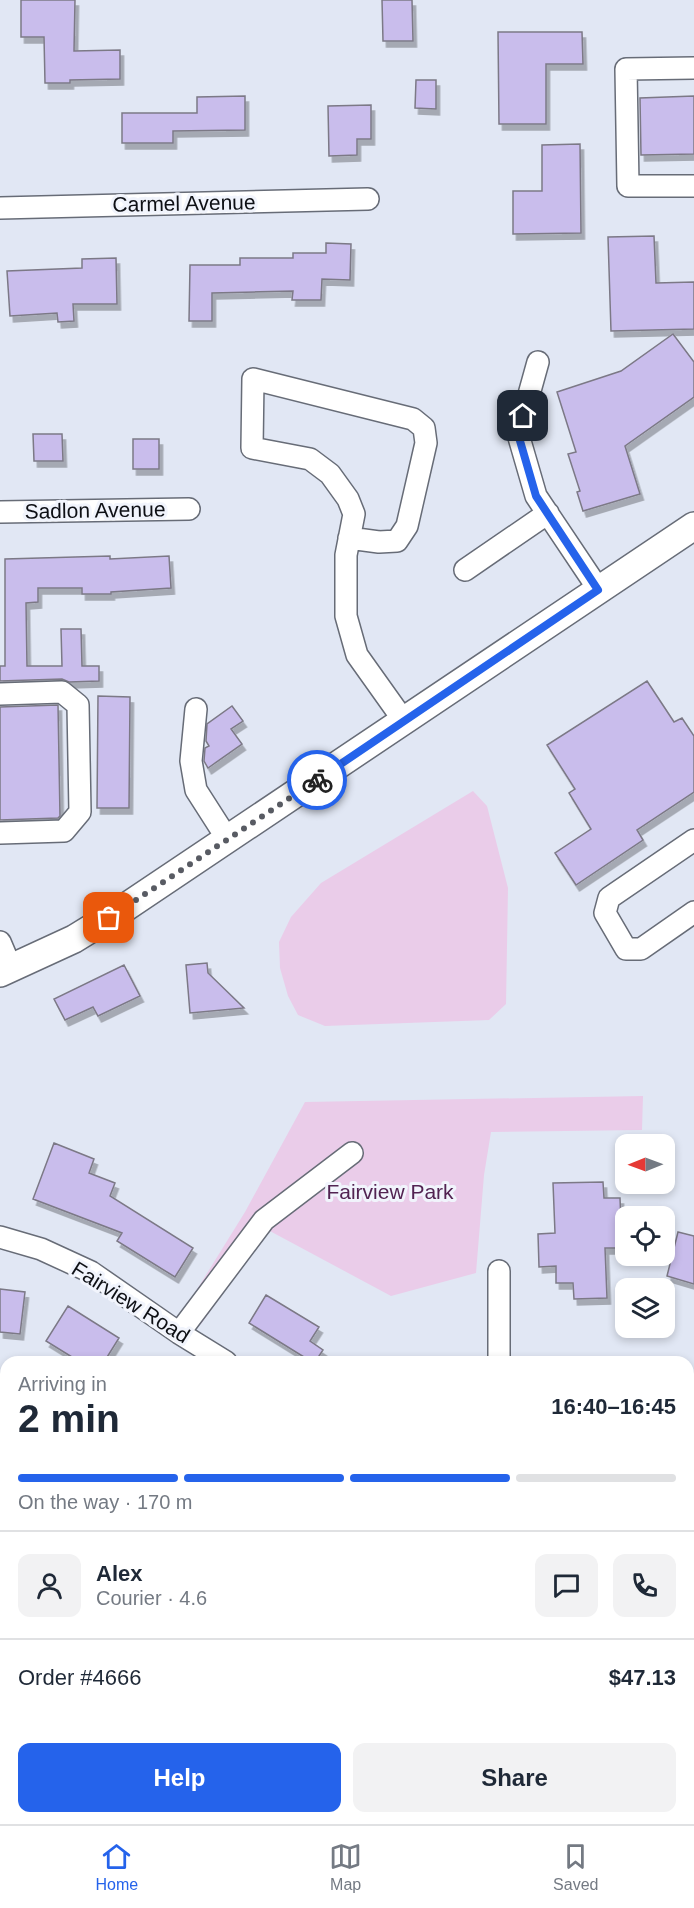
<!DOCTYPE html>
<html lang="en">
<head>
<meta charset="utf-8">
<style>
	body { margin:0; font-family:Helvetica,sans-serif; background:#f2f2f3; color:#1f2937; height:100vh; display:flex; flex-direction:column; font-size:22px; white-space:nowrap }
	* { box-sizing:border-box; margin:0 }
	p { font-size:20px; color:#747a83 }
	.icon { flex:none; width:33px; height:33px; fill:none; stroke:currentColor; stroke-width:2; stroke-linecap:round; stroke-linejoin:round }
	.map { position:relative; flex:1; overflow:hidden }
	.side { position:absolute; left:0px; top:1356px; width:694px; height:468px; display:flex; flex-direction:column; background:#fff; border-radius:18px 18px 0 0; box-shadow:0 3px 9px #0003 }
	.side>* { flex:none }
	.needle { width:39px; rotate:269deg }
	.controls { position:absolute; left:615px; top:1134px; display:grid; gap:12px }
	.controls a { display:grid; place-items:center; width:60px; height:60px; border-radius:12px; background:#fff; box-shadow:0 3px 9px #0003; font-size:30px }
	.pin { position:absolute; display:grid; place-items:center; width:51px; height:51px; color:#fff; margin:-26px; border-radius:12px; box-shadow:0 3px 9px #0006 }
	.courier { position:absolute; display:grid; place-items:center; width:60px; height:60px; margin:-30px; border:4px solid #2563eb; border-radius:50%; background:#fff; color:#222; box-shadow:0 2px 8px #0007 }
	.summary em { font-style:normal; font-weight:800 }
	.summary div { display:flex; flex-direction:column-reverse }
	.summary { display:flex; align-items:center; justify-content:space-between; height:102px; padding:0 18px }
	h1 { font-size:39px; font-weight:800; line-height:45px }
	.bar { display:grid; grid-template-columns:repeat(4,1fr); gap:9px 6px; align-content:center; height:72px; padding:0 18px }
	.bar i { height:8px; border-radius:4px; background:#e0e1e3 }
	.bar .current { background:#2563eb }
	.bar p { grid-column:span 4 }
	.line { display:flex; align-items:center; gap:15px; padding:0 18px; border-top:2px solid #e0e1e3 }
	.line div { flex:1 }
	.round { display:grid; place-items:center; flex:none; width:63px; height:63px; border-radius:12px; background:#f2f2f3 }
	.cta { display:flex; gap:12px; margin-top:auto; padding:12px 18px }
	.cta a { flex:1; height:69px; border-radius:12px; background:#2563eb; color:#fff; font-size:24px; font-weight:800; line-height:69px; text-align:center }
	.cta a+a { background:#f2f2f3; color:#1f2937 }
	.tab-bar { display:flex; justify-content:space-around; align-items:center; height:84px; border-top:2px solid #e0e1e3; background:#fff; font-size:16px; color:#747a83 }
	.tab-bar a { display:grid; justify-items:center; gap:3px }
	.tab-bar .current { color:#2563eb }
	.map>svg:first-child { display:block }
</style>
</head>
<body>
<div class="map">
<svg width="694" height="1824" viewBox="0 0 694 1824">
	<defs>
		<filter id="shadow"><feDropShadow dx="3.5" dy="6" stdDeviation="0" flood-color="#0004"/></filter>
	</defs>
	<rect width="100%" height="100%" fill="#e1e7f4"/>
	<path fill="#eacce9" d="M 473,791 L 487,806 L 508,888 L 506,1004 L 489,1020 L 325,1026 L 298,1015 L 288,996 L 280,968 L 279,942 L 291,917 L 321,883 Z
		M 643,1096 L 642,1130 L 491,1132 L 484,1175 L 476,1273 L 391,1296 L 268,1230 L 201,1324 L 183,1312 L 245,1212 L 305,1102 Z"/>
	<path fill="#c9bdec" stroke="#7c7986" stroke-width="1.5" filter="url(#shadow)" d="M 21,0 L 75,0 L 74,51 L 120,50 L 120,79 L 70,80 L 70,83 L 45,83 L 44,37 L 21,37 Z
		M 382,0 L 412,0 L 413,41 L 383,41 Z
		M 498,32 L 582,32 L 583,64 L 546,64 L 546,124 L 499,124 Z
		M 416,80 L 436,80 L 436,109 L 415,108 Z
		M 245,96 L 245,130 L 173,131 L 173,143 L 122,143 L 122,113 L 197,113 L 197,97 Z
		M 694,96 L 694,154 L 641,155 L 640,98 Z
		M 371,105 L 371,139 L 357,139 L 357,155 L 329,156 L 328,106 Z
		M 580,144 L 581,233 L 513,234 L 513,191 L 542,191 L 542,145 Z
		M 654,236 L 656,283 L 694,282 L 694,329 L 611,331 L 608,237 Z
		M 326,243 L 351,244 L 350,280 L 322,279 L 321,300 L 292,300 L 293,291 L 212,293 L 212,321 L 189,321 L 190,265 L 240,265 L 240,258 L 293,258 L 293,253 L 326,253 Z
		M 116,258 L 117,304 L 73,304 L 74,321 L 58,322 L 57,313 L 10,316 L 7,271 L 82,268 L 82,259 Z
		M 673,334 L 694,362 L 694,397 L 625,446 L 640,494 L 583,511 L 577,492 L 580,491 L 568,454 L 576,452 L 557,392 L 621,371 Z
		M 33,434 L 62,434 L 63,461 L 34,461 Z
		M 133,439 L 159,439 L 159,469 L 133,469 Z
		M 110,556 L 110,559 L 169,556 L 171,588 L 111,592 L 111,594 L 82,594 L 82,588 L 38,588 L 38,602 L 26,603 L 27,666 L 62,666 L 61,629 L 81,629 L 82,666 L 99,666 L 99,681 L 69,682 L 62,679 L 0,681 L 0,666 L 5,666 L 5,559 Z
		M 647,681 L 674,722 L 682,718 L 694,736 L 694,792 L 637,830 L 643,840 L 576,885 L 555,853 L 591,829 L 569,793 L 575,789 L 547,745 Z
		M 98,696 L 130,697 L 129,808 L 97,808 Z
		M 58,705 L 60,816 L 58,818 L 0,820 L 0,707 Z
		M 232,706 L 243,721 L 231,729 L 242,744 L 208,768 L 204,761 L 205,748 L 209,746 L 206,741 L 207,724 Z
		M 207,963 L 208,973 L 244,1008 L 190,1013 L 186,965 Z
		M 124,965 L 140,996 L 98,1016 L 93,1007 L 65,1020 L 54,999 Z
		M 54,1143 L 94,1159 L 89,1173 L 115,1183 L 110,1196 L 193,1248 L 175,1277 L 117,1241 L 122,1233 L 33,1199 Z
		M 603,1182 L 604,1198 L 620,1198 L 622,1248 L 605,1248 L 607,1298 L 574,1299 L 573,1283 L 556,1283 L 556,1266 L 539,1267 L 538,1234 L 555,1233 L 553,1183 Z
		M 678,1232 L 694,1236 L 694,1284 L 667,1276 Z
		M 0,1289 L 25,1292 L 20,1334 L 0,1332 Z
		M 266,1295 L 319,1327 L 310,1341 L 323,1350 L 315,1362 L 312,1362 L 249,1323 Z
		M 68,1306 L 119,1338 L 104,1362 L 80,1362 L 46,1341 Z"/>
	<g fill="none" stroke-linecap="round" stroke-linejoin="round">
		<defs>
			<path id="minor" d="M 694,68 L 626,69 L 628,186 L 694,186
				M 0,208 L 368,199
				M 538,362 L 518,434 L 536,496 L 599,590
				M 0,512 L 189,509
				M 349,538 L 379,542 L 397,541 L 407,526 L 426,443 L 424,428 L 413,419 L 253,379 L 252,448 L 310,459 L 330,474 L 348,499 L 354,514 L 346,555 L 346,616 L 357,655 L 404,721
				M 465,570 L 548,513
				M 0,694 L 62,692 L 78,705 L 80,812 L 64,831 L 0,833
				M 196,709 L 191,761 L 196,790 L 228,840
				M 694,840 L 609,898 L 605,913 L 626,949 L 641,949 L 694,912
				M 0,942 L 11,968
				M 0,1237 L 41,1249 L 91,1272 L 179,1333 L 226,1362
				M 179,1333 L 264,1220 L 352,1153
				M 499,1362 L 499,1271
				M 0,1527 L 6,1530
				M 0,1614 L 6,1603
				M 351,1818 L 352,1824
				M 197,1824 L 202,1818"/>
			<path id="major" d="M 0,973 L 74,939 L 126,907 L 694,526"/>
		</defs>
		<use href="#minor" stroke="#676c77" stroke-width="24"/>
		<use href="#major" stroke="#676c77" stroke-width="30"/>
		<use href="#minor" stroke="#fff" stroke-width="21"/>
		<use href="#major" stroke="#fff" stroke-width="27"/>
	</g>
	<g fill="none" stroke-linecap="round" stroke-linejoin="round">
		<path stroke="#585b63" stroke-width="6" stroke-dasharray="0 10.8" d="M 109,918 L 317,780"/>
		<path stroke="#2563eb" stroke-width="8" d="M 317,780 L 598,590 L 536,496 L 518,434 L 523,416"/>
	</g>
	<g text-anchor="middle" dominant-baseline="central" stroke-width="6" stroke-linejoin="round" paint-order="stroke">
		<g font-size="21" fill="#0e1015" stroke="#f1f4fc">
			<text transform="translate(184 203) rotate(-1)">Carmel Avenue</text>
			<text transform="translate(95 510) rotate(-1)">Sadlon Avenue</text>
			<text transform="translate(131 1302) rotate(32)">Fairview Road</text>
		</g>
		<g font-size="21" fill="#522352" stroke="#f1f4fc">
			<text x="390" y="1191">Fairview Park</text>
		</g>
	</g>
</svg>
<div class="controls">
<a><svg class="needle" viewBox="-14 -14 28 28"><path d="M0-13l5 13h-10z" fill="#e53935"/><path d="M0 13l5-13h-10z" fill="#747a83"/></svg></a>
<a><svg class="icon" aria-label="locate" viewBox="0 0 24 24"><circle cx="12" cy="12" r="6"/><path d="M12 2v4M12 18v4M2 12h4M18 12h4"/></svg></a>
<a><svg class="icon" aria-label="layers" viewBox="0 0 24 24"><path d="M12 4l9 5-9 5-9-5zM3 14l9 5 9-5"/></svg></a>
</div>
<div class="pin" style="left:109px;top:918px;background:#ea580c"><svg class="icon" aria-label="bag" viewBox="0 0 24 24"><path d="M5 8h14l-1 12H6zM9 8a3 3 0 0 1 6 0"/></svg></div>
<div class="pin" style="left:523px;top:416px;background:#1f2937"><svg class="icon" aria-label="home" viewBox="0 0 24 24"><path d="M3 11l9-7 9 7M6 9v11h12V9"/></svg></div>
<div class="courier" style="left:317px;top:780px"><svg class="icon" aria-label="bike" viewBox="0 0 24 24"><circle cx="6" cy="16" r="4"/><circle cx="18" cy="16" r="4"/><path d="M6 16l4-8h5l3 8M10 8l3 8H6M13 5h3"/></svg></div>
<section class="side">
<div class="summary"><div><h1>2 min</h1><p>Arriving in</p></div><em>16:40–16:45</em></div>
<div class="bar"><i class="current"></i><i class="current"></i><i class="current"></i><i></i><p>On the way · 170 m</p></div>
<div class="line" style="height:108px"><a class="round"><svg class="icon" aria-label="person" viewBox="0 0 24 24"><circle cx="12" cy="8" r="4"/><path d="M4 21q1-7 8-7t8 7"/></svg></a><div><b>Alex</b><p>Courier · 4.6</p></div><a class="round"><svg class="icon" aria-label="chat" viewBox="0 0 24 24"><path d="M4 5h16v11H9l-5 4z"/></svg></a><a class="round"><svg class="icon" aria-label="phone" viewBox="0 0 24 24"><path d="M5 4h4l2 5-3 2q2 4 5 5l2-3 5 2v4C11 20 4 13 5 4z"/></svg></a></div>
<div class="line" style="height:78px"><div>Order #4666</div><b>$47.13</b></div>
<div class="cta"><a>Help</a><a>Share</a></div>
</section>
</div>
<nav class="tab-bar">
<a class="current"><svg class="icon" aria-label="home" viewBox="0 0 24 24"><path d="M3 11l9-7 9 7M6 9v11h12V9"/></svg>Home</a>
<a><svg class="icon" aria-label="map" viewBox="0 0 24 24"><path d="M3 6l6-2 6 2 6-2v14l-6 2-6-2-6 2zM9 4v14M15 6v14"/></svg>Map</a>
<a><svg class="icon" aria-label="saved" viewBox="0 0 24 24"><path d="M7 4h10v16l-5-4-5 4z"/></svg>Saved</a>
</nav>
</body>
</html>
